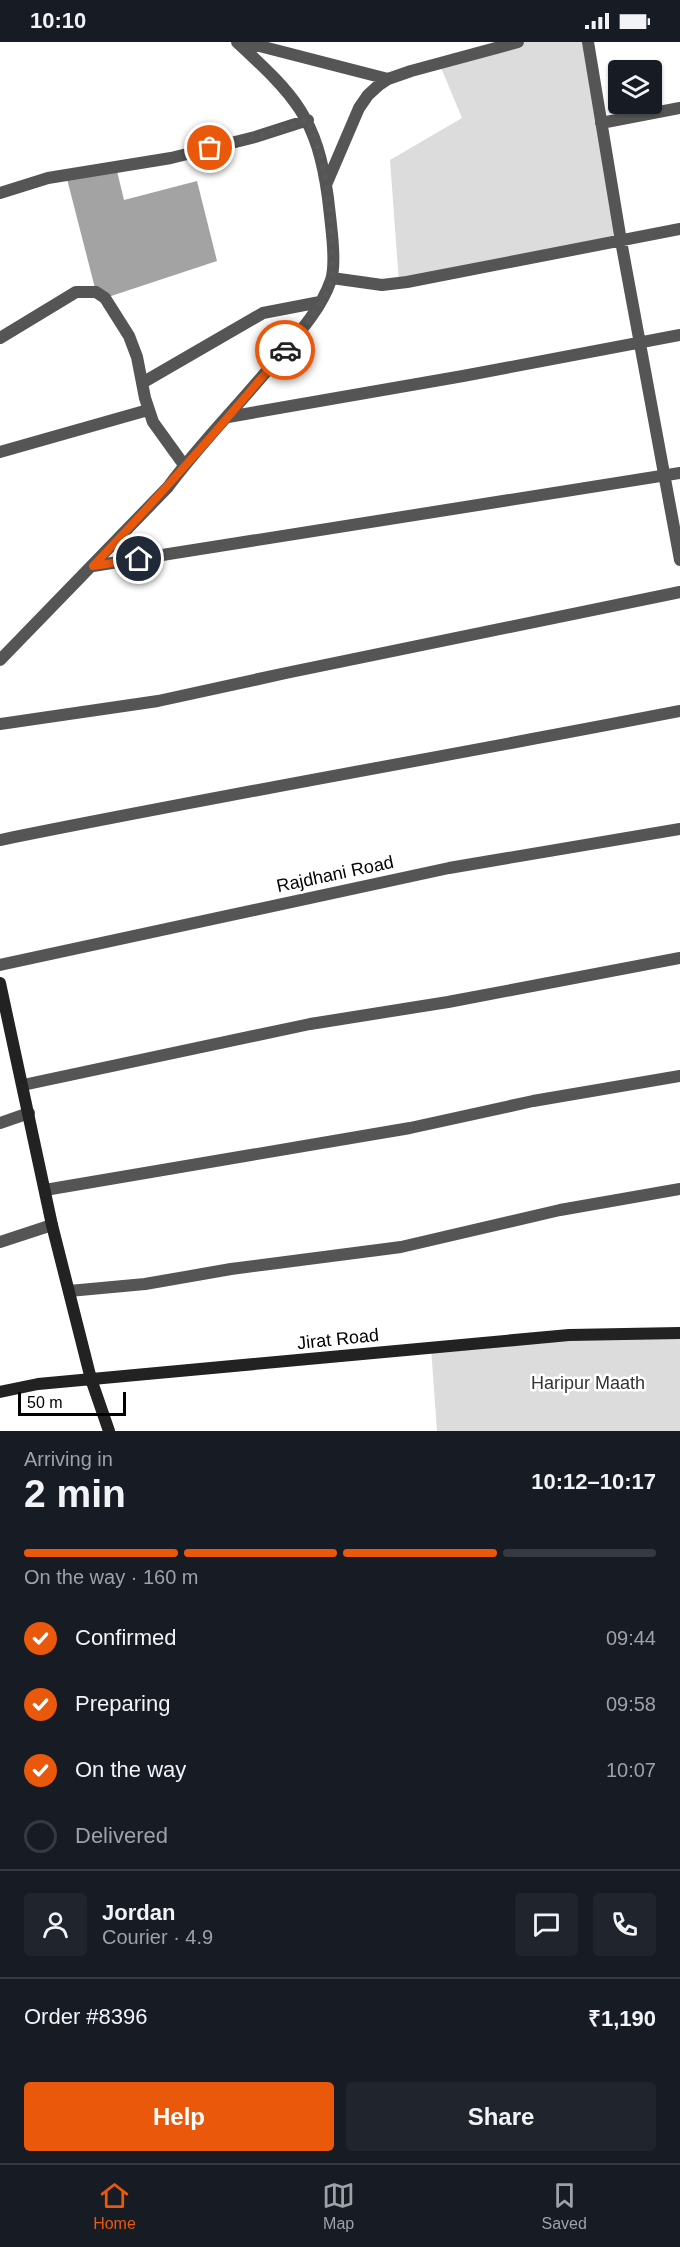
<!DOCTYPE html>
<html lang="en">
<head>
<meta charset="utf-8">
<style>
	body { margin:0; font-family:Helvetica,sans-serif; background:#20242c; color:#f1f3f6; height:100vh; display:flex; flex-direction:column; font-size:22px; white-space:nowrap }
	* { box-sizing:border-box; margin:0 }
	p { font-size:20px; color:#9ea1a6 }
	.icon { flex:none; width:33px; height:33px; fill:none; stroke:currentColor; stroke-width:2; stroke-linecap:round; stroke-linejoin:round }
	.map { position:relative; height:1389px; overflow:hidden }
	.side { display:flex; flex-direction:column; background:#171b24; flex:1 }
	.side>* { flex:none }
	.controls { position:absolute; left:608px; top:18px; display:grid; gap:12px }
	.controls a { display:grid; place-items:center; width:54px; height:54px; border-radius:6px; background:#171b24; box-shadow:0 2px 4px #0004; font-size:30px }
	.scale { position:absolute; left:18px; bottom:15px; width:108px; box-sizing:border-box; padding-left:6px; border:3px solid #000; border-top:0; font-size:16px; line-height:21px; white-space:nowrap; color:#000; -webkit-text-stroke:4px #fff; paint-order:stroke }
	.pin { position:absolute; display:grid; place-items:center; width:51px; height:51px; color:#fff; margin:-26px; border:3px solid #fff; border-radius:50%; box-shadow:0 2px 6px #0007 }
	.courier { position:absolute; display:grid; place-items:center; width:60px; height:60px; margin:-30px; border:4px solid #ea580c; border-radius:50%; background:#fff; color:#222; box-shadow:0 2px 8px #0007 }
	.head em { font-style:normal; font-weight:600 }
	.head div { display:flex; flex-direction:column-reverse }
	.head { display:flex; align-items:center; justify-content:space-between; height:102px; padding:0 24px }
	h1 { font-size:39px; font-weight:600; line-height:45px }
	.bar { display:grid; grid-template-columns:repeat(4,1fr); gap:9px 6px; align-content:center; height:72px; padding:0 24px }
	.bar i { height:8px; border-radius:4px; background:#363941 }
	.bar .current { background:#ea580c }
	.bar p { grid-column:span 4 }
	.line { display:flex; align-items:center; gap:15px; padding:0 24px; border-top:2px solid #363941 }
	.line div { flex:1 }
	.round { display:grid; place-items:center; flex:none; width:63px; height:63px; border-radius:6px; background:#20242c }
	ol { padding:0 24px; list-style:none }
	li { display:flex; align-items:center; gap:18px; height:66px }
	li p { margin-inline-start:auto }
	li .icon { padding:6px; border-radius:50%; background:#ea580c; color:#fff; stroke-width:4 }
	li:last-child { color:#9ea1a6 }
	li i { width:33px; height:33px; border:3px solid #363941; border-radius:50% }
	.button { display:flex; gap:12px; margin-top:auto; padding:12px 24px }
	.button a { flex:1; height:69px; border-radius:6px; background:#ea580c; color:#fff; font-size:24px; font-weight:600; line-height:69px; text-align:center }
	.button a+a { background:#20242c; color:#f1f3f6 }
	.status { display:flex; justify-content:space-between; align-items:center; height:42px; padding:0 30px; background:#171b24; direction:ltr }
	.status svg { height:16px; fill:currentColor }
	.tabs { display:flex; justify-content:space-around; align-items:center; height:84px; border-top:2px solid #363941; background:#171b24; font-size:16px; color:#9ea1a6 }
	.tabs a { display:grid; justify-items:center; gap:3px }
	.tabs .current { color:#ea580c }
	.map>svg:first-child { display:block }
</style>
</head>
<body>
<div class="status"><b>10:10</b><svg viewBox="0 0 49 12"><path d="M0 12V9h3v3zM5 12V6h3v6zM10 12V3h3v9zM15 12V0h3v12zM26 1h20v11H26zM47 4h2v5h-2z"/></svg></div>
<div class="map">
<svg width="680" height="1389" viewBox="0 0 680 1389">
	<rect width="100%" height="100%" fill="#fff"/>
	<path fill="#dcdcdc" d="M 518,0 L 588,0 L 621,199 L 399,241 L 390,118 L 462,76 L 439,21 Z
		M 680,1291 L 680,1389 L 437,1389 L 431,1306 Z"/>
	<path fill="#a3a3a3" d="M 116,125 L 124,158 L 197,139 L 217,219 L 105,256 L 96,250 L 66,133 Z"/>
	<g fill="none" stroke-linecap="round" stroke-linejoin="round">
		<path stroke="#555" stroke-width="12" d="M 244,0 L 388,37
			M 588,0 L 621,199 L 680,518
			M 601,81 L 680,66
			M 326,143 L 359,66 L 368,53 L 379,43 L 388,37 L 411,29 L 518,0
			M 0,151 L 48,136 L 171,116 L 255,95 L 308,78
			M 332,236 L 382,243 L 407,240 L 680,187
			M 0,296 L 76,250 L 96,250 L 105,256 L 129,294 L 137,315 L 145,356 L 153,380 L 184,423
			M 142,341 L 263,271 L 320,260
			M 228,375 L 463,334 L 680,293
			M 0,410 L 148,368
			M 93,524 L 680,431
			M 0,618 L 168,445 C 202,399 244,358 280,313 C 300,290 321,267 331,238 C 337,220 330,176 328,156 C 317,75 295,54 237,0
			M 0,682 L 158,659 L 286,631 L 680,550
			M 0,798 C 226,752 454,713 680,669
			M 0,923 L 449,826 L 680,787
			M 23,1043 L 310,982 L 448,960 L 680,916
			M 0,1081 L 29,1071
			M 45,1148 L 410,1086 L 533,1059 L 680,1034
			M 0,1200 L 52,1183
			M 69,1249 L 145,1242 L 231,1227 L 401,1205 L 560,1168 L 680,1147"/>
		<path stroke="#222" stroke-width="12" d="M 0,941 L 52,1183 L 91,1337 L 109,1389
			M 0,1350 L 38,1342 L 569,1293 L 680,1291"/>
	</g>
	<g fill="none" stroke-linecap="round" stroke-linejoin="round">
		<path stroke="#595959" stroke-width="6" stroke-dasharray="0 10.8" d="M 210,106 L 255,95 L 308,78 C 325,117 330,161 332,203 C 332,213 334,226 332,235 C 327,259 300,290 285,308"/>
		<path stroke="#ea580c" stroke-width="8" d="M 139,517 L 93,524 C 159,455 223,382 285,308"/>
	</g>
	<g text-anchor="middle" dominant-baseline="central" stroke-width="5" stroke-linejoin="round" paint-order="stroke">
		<g font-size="18" fill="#000" stroke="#fff">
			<text transform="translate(335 832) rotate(-12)">Rajdhani Road</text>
			<text transform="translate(338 1297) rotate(-6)">Jirat Road</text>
		</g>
		<g font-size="18" fill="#333" stroke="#fff">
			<text x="588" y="1341">Haripur Maath</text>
		</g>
	</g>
</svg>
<div class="controls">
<a><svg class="icon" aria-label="layers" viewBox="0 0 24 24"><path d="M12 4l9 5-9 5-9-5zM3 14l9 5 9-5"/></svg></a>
</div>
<div class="scale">50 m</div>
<div class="pin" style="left:210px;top:106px;background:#ea580c"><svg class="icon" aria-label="bag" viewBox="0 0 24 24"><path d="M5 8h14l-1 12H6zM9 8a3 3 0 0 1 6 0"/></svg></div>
<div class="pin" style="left:139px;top:517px;background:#1f2937"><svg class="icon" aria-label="home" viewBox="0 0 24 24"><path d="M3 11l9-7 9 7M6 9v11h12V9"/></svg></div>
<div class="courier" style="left:285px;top:308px"><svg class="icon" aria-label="car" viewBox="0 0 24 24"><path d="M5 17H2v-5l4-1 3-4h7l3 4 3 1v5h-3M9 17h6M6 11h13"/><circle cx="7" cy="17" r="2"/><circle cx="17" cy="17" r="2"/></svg></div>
</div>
<section class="side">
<div class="head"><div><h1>2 min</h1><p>Arriving in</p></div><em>10:12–10:17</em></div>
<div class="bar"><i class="current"></i><i class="current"></i><i class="current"></i><i></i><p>On the way · 160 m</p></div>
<ol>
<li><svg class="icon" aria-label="check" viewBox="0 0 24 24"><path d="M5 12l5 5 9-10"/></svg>Confirmed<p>09:44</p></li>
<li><svg class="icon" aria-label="check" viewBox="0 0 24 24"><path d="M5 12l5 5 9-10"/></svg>Preparing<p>09:58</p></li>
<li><svg class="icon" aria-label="check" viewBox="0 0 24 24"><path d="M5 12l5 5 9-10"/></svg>On the way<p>10:07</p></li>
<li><i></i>Delivered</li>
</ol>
<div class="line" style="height:108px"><a class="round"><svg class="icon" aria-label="person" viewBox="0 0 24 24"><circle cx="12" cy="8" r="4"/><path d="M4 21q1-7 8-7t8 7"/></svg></a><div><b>Jordan</b><p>Courier · 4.9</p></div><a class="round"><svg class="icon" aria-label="chat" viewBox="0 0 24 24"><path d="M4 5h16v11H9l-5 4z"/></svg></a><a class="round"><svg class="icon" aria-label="phone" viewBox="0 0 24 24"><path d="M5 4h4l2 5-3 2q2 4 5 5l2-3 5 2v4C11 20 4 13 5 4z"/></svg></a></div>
<div class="line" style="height:78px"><div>Order #8396</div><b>₹1,190</b></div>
<div class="button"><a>Help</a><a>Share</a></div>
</section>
<nav class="tabs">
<a class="current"><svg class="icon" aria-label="home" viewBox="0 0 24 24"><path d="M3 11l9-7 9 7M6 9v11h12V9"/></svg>Home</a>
<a><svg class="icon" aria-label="map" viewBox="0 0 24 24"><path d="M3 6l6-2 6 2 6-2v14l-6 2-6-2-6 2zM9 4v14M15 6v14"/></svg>Map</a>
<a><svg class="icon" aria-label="saved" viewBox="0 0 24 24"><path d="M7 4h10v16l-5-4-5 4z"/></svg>Saved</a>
</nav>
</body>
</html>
